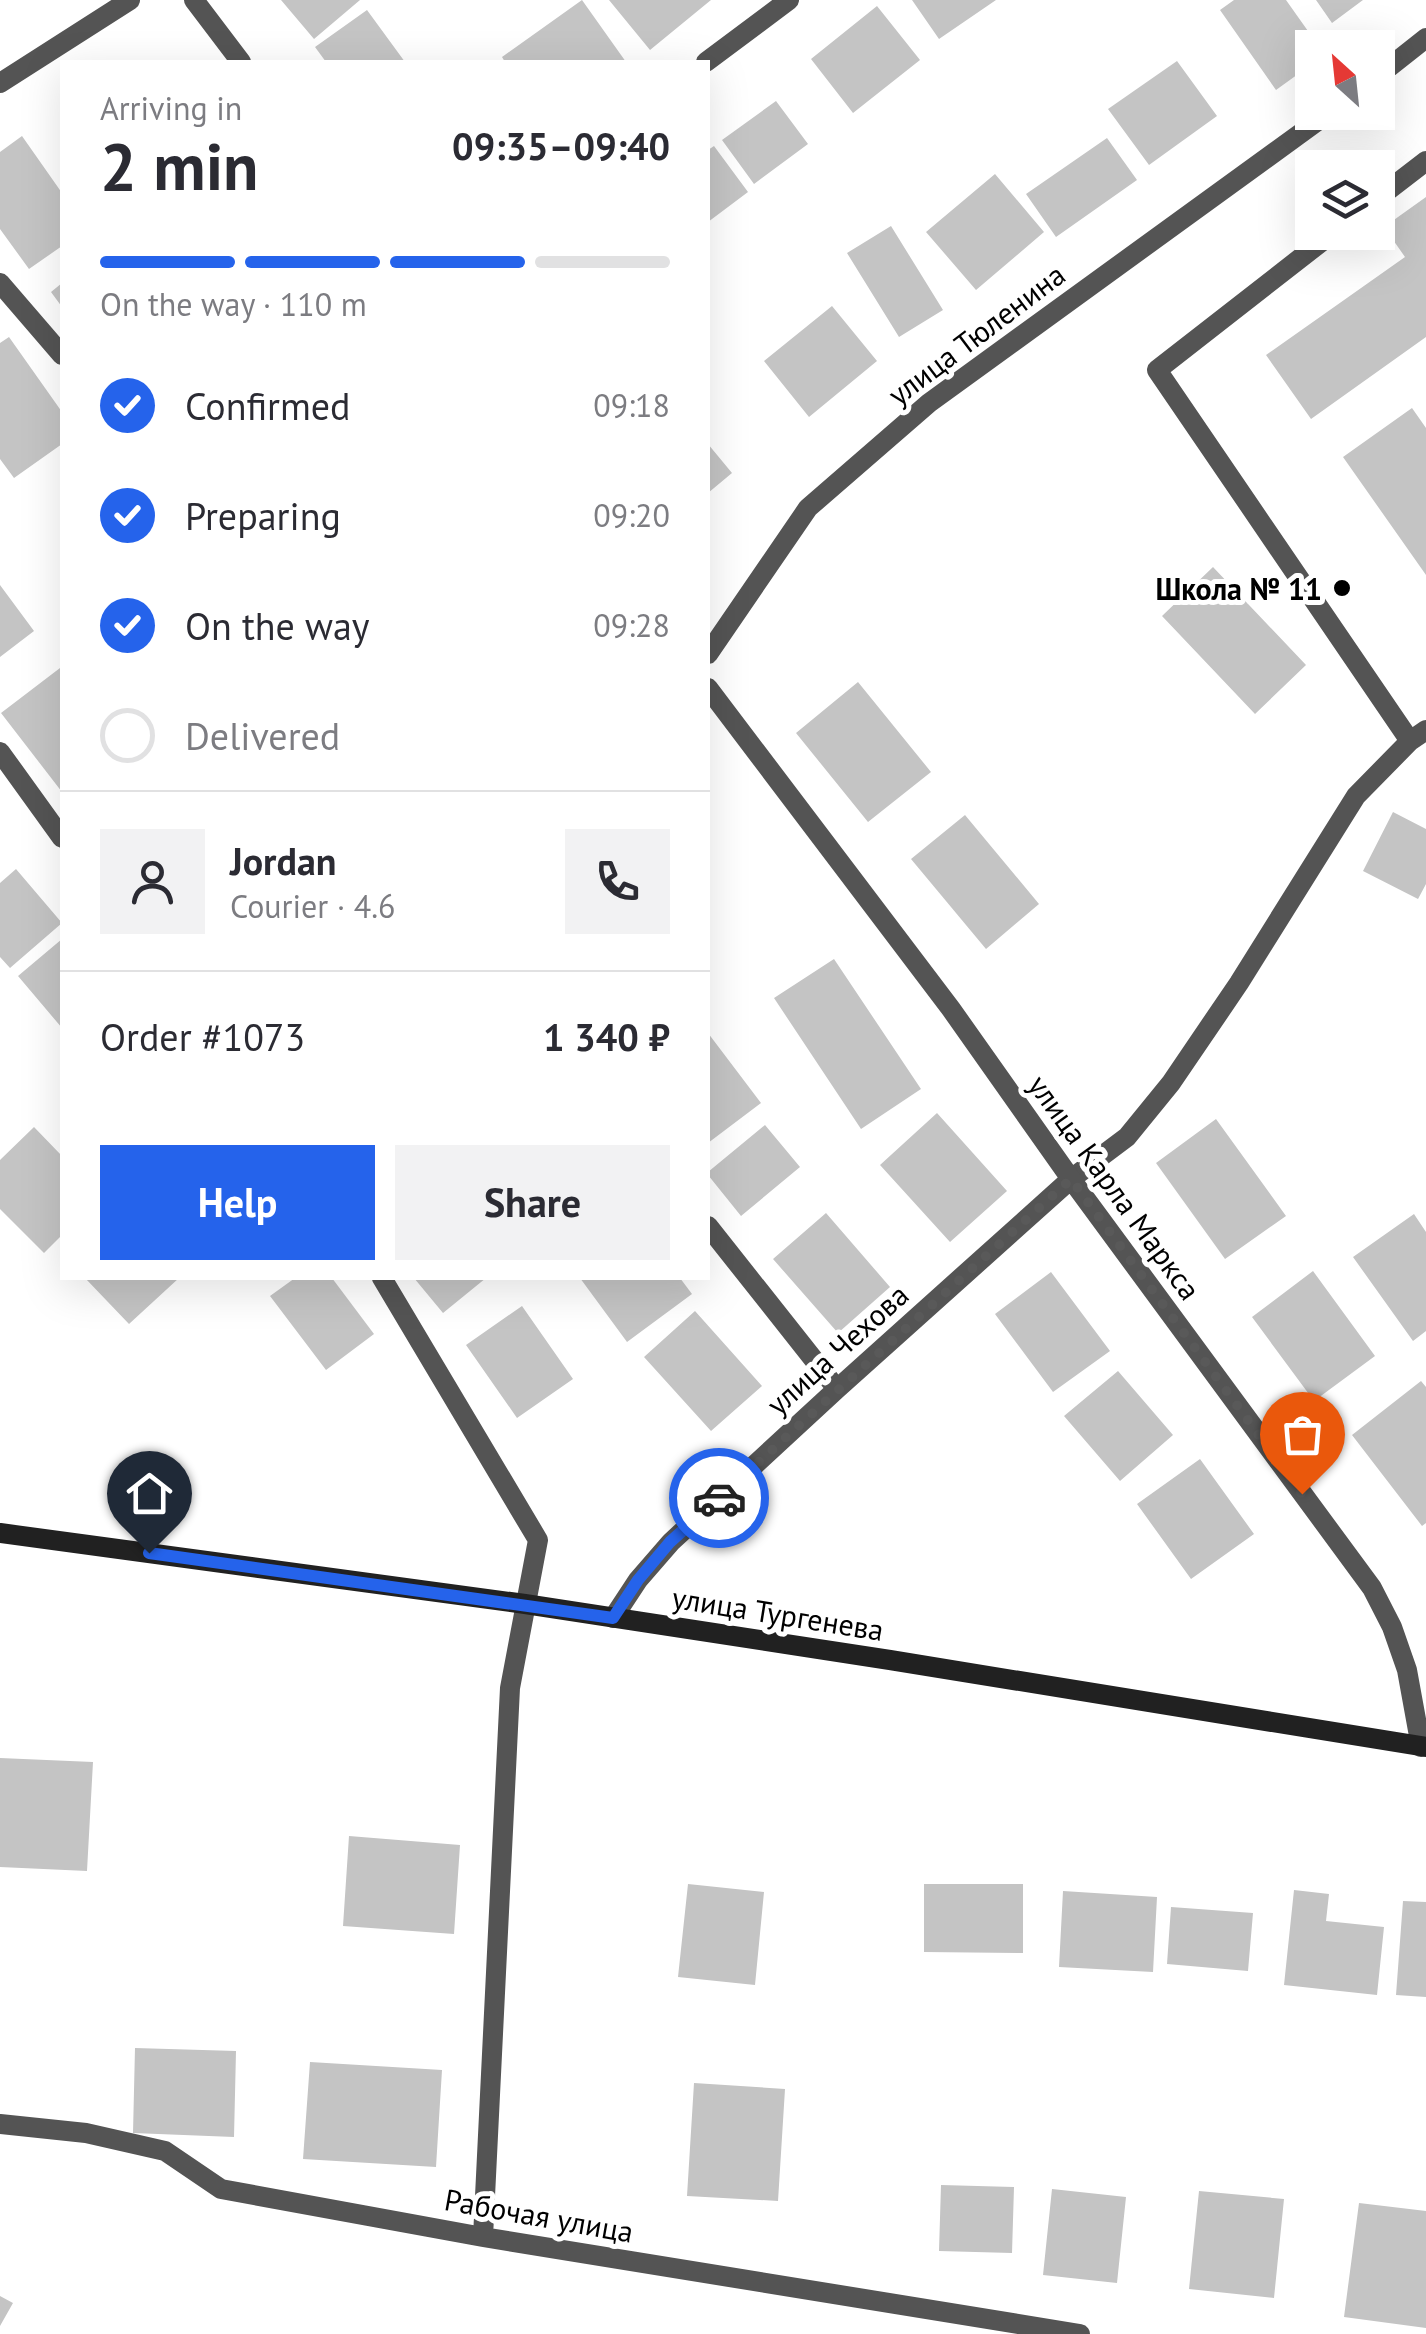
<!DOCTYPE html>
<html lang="en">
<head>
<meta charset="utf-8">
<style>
	body { margin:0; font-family:"PT Sans",sans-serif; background:#f2f2f3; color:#2b2b33; height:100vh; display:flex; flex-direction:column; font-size:38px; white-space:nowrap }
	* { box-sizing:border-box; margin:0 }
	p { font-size:32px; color:#7c7c81 }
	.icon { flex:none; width:55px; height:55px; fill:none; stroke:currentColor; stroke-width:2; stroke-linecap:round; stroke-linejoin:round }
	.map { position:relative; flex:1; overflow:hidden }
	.sheet { position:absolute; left:60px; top:60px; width:650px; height:1220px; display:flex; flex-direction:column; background:#fff; border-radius:0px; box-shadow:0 10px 40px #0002 }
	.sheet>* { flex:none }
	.needle { width:65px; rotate:333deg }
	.fabs { position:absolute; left:1295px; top:30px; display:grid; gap:20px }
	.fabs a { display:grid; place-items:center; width:100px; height:100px; border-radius:0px; background:#fff; box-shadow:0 10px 40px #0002; font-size:50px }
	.pin { position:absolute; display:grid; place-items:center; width:85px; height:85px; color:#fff; margin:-102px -42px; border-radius:50% 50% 50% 0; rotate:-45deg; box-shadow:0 0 10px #0007 }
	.pin .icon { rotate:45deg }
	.courier { position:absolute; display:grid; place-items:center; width:100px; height:100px; margin:-50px; border:8px solid #2563eb; border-radius:50%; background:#fff; color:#222; box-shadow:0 2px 12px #0007 }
	.headline em { font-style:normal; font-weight:600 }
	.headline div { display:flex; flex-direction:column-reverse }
	.headline { display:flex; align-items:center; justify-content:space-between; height:170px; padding:0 40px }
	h1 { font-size:65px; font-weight:600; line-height:75px }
	.bar { display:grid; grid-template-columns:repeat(4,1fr); gap:15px 10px; align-content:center; height:120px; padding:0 40px }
	.bar i { height:12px; border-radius:8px; background:#e1e1e2 }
	.bar .on { background:#2563eb }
	.bar p { grid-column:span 4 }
	.line { display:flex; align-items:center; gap:25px; padding:0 40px; border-top:2px solid #e1e1e2 }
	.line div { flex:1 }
	.round { display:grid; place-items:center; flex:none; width:105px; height:105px; border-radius:0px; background:#f2f2f3 }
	ol { padding:0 40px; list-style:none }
	li { display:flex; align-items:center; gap:30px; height:110px }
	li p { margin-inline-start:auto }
	li .icon { padding:10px; border-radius:50%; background:#2563eb; color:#fff; stroke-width:4 }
	li:last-child { color:#7c7c81 }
	li i { width:55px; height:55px; border:5px solid #e1e1e2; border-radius:50% }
	.cta { display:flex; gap:20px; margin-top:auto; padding:20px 40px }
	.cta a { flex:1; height:115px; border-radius:0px; background:#2563eb; color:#fff; font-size:40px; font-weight:600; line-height:115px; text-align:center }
	.cta a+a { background:#f2f2f3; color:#2b2b33 }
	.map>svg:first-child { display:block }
</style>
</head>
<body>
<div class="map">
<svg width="1426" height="2334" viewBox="0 0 1426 2334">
	<rect width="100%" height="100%" fill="#fff"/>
	<path fill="#c4c4c4" d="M 281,0 L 360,0 L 314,39 Z
		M 582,0 L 626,62 L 505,62 L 502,57 Z
		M 609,0 L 711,0 L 650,50 Z
		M 912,0 L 996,0 L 939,39 Z
		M 1234,0 L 1286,0 L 1320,48 L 1312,48 L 1312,64 L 1276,90 L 1220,10 Z
		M 1316,0 L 1363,0 L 1332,23 Z
		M 877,6 L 920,60 L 853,113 L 811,59 Z
		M 367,10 L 405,62 L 326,62 L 315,47 Z
		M 1177,61 L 1217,116 L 1149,165 L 1108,109 Z
		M 776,101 L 808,144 L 754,184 L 722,140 Z
		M 22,136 L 62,193 L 62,246 L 29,269 L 0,229 L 0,152 Z
		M 1107,138 L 1137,180 L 1056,237 L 1026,194 Z
		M 714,146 L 748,192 L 708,222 L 708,150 Z
		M 995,174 L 1044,232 L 976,290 L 926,232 Z
		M 1426,197 L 1426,337 L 1311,419 L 1266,355 L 1405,257 L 1384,227 Z
		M 891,226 L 943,310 L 899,337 L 847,253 Z
		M 62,283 L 62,307 L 51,292 Z
		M 832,306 L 877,361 L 809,417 L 764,361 Z
		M 9,337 L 62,412 L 62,444 L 14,478 L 0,459 L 0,343 Z
		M 1412,408 L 1426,428 L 1426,575 L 1343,457 Z
		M 708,444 L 732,473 L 708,493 Z
		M 1213,567 L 1306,665 L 1255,714 L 1162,616 Z
		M 0,585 L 34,631 L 0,657 Z
		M 60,668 L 62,672 L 62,792 L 1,713 Z
		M 858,682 L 931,772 L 868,822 L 796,733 Z
		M 1393,812 L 1426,829 L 1426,884 L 1418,899 L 1363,871 Z
		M 965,815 L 1039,904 L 986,949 L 911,859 Z
		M 16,869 L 62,923 L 10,968 L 0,957 L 0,883 Z
		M 62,939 L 62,1028 L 18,976 Z
		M 834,959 L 921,1089 L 861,1129 L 774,998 Z
		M 708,1033 L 761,1103 L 708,1143 Z
		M 937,1113 L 1007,1191 L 950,1242 L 880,1165 Z
		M 1216,1119 L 1286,1216 L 1225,1259 L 1156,1163 Z
		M 765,1125 L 800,1167 L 741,1216 L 708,1175 L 708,1172 Z
		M 34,1127 L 62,1156 L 62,1235 L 44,1253 L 0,1209 L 0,1160 Z
		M 826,1213 L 890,1287 L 838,1333 L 773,1259 Z
		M 1414,1214 L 1426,1232 L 1426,1331 L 1413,1341 L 1353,1257 Z
		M 1313,1271 L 1375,1356 L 1314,1401 L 1252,1317 Z
		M 1051,1272 L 1110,1351 L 1053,1392 L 995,1314 Z
		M 85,1278 L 179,1278 L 129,1324 Z
		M 295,1278 L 332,1278 L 374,1334 L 326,1370 L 270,1296 Z
		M 414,1278 L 486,1278 L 443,1313 Z
		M 580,1278 L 680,1278 L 692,1294 L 627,1342 Z
		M 522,1306 L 573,1379 L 517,1418 L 466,1345 Z
		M 695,1311 L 762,1386 L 711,1431 L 644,1357 Z
		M 1118,1371 L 1173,1435 L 1120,1481 L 1064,1416 Z
		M 1421,1381 L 1426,1387 L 1426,1523 L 1422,1526 L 1352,1435 Z
		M 1200,1459 L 1254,1534 L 1191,1579 L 1137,1504 Z
		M 0,1758 L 93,1762 L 87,1871 L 0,1867 Z
		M 349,1836 L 460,1845 L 454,1934 L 343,1926 Z
		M 688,1884 L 764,1892 L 755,1985 L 678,1977 Z
		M 924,1884 L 1023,1884 L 1023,1953 L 924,1952 Z
		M 1294,1890 L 1329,1894 L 1326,1921 L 1384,1927 L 1377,1995 L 1284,1985 Z
		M 1063,1891 L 1157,1897 L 1153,1972 L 1059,1967 Z
		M 1403,1901 L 1426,1902 L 1426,1997 L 1396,1995 Z
		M 1171,1907 L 1253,1913 L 1248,1971 L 1167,1964 Z
		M 135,2048 L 236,2051 L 234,2137 L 133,2133 Z
		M 310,2062 L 442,2070 L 436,2167 L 303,2159 Z
		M 694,2083 L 785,2089 L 778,2201 L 687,2196 Z
		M 941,2185 L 1014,2187 L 1012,2253 L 939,2251 Z
		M 1052,2189 L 1126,2197 L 1117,2283 L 1043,2275 Z
		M 1199,2191 L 1284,2199 L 1274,2298 L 1189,2289 Z
		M 1359,2203 L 1426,2211 L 1426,2328 L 1344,2317 Z
		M 0,2296 L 13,2303 L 0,2326 Z"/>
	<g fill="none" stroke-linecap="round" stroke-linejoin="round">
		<path stroke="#545454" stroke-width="20" d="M 1378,198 L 1426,161
			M 1334,232 L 1157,370 L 1410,741 L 1426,730
			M 1071,1179 L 1127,1137 L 1171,1083 L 1239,983 L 1356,796 L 1410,741"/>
		<path stroke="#545454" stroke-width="20" d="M 194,0 L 241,62
			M 706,62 L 789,0
			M 1378,76 L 1426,38
			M 0,83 L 130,0
			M 0,283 L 62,355
			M 708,654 L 808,508 L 929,403 L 1330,112
			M 708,688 L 951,1009 L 1071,1179 L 1372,1588 L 1392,1627 L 1407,1670 L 1421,1747
			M 0,752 L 62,838
			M 708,1226 L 837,1389
			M 382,1278 L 538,1540 L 510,1688 L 483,2237
			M 613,1618 L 638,1580 L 671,1542 L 837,1389 L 1071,1179
			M 0,2124 L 86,2133 L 165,2151 L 221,2189 L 483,2237 L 1080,2334"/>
		<path stroke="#212121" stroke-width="20" d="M 0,1533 L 525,1604 L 890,1660 L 1426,1747"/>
	</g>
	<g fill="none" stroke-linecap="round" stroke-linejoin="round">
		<path stroke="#595959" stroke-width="10" stroke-dasharray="0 18" d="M 719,1498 L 1071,1179 L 1302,1494"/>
		<path stroke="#2563eb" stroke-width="12" d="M 149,1553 L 613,1618 L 638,1580 L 670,1542 L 719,1498"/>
	</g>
	<circle fill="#000" stroke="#fff" stroke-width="4" cx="1342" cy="588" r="10"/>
	<g text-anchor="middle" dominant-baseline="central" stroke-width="10" stroke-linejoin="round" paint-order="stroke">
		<g font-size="30" fill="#000" stroke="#fff">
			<text transform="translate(976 334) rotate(-37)">улица Тюленина</text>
			<text transform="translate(1115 1187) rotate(54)">улица Карла Маркса</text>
			<text transform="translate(837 1349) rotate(-42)">улица Чехова</text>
			<text transform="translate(778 1613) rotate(9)">улица Тургенева</text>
			<text transform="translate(539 2215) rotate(10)">Рабочая улица</text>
		</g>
		<g font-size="30" font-weight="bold" fill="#000" stroke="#fff" text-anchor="end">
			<text x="1322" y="588">Школа № 11</text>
		</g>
	</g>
</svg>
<div class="fabs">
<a><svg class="needle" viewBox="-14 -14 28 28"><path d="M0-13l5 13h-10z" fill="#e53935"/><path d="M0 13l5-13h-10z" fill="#7c7c81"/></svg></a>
<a><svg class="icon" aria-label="layers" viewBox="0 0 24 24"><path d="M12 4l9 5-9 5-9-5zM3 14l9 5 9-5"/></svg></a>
</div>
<div class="pin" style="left:1302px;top:1494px;background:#ea580c"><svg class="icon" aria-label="bag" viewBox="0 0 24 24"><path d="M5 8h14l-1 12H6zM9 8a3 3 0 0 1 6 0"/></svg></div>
<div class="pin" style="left:149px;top:1553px;background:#1f2937"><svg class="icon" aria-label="home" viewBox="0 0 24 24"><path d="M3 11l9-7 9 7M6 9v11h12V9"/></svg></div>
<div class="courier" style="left:719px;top:1498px"><svg class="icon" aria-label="car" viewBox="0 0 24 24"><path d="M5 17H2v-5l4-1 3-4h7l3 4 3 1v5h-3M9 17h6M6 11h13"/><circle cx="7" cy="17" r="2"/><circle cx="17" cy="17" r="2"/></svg></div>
<section class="sheet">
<div class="headline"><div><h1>2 min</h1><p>Arriving in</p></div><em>09:35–09:40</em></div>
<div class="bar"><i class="on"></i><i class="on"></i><i class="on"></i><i></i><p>On the way · 110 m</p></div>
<ol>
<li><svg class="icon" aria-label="check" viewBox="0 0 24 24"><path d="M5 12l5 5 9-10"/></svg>Confirmed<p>09:18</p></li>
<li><svg class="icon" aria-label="check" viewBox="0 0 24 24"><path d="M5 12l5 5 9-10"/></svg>Preparing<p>09:20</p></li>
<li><svg class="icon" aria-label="check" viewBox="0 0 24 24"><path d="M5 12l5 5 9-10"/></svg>On the way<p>09:28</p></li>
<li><i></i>Delivered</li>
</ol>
<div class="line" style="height:180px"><a class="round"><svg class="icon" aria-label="person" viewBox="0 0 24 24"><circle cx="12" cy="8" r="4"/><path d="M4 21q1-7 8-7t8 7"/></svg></a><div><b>Jordan</b><p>Courier · 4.6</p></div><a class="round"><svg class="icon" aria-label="phone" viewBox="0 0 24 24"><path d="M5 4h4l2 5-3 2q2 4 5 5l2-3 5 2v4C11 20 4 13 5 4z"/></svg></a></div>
<div class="line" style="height:130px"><div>Order #1073</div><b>1 340 ₽</b></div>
<div class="cta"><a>Help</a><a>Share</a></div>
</section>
</div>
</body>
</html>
